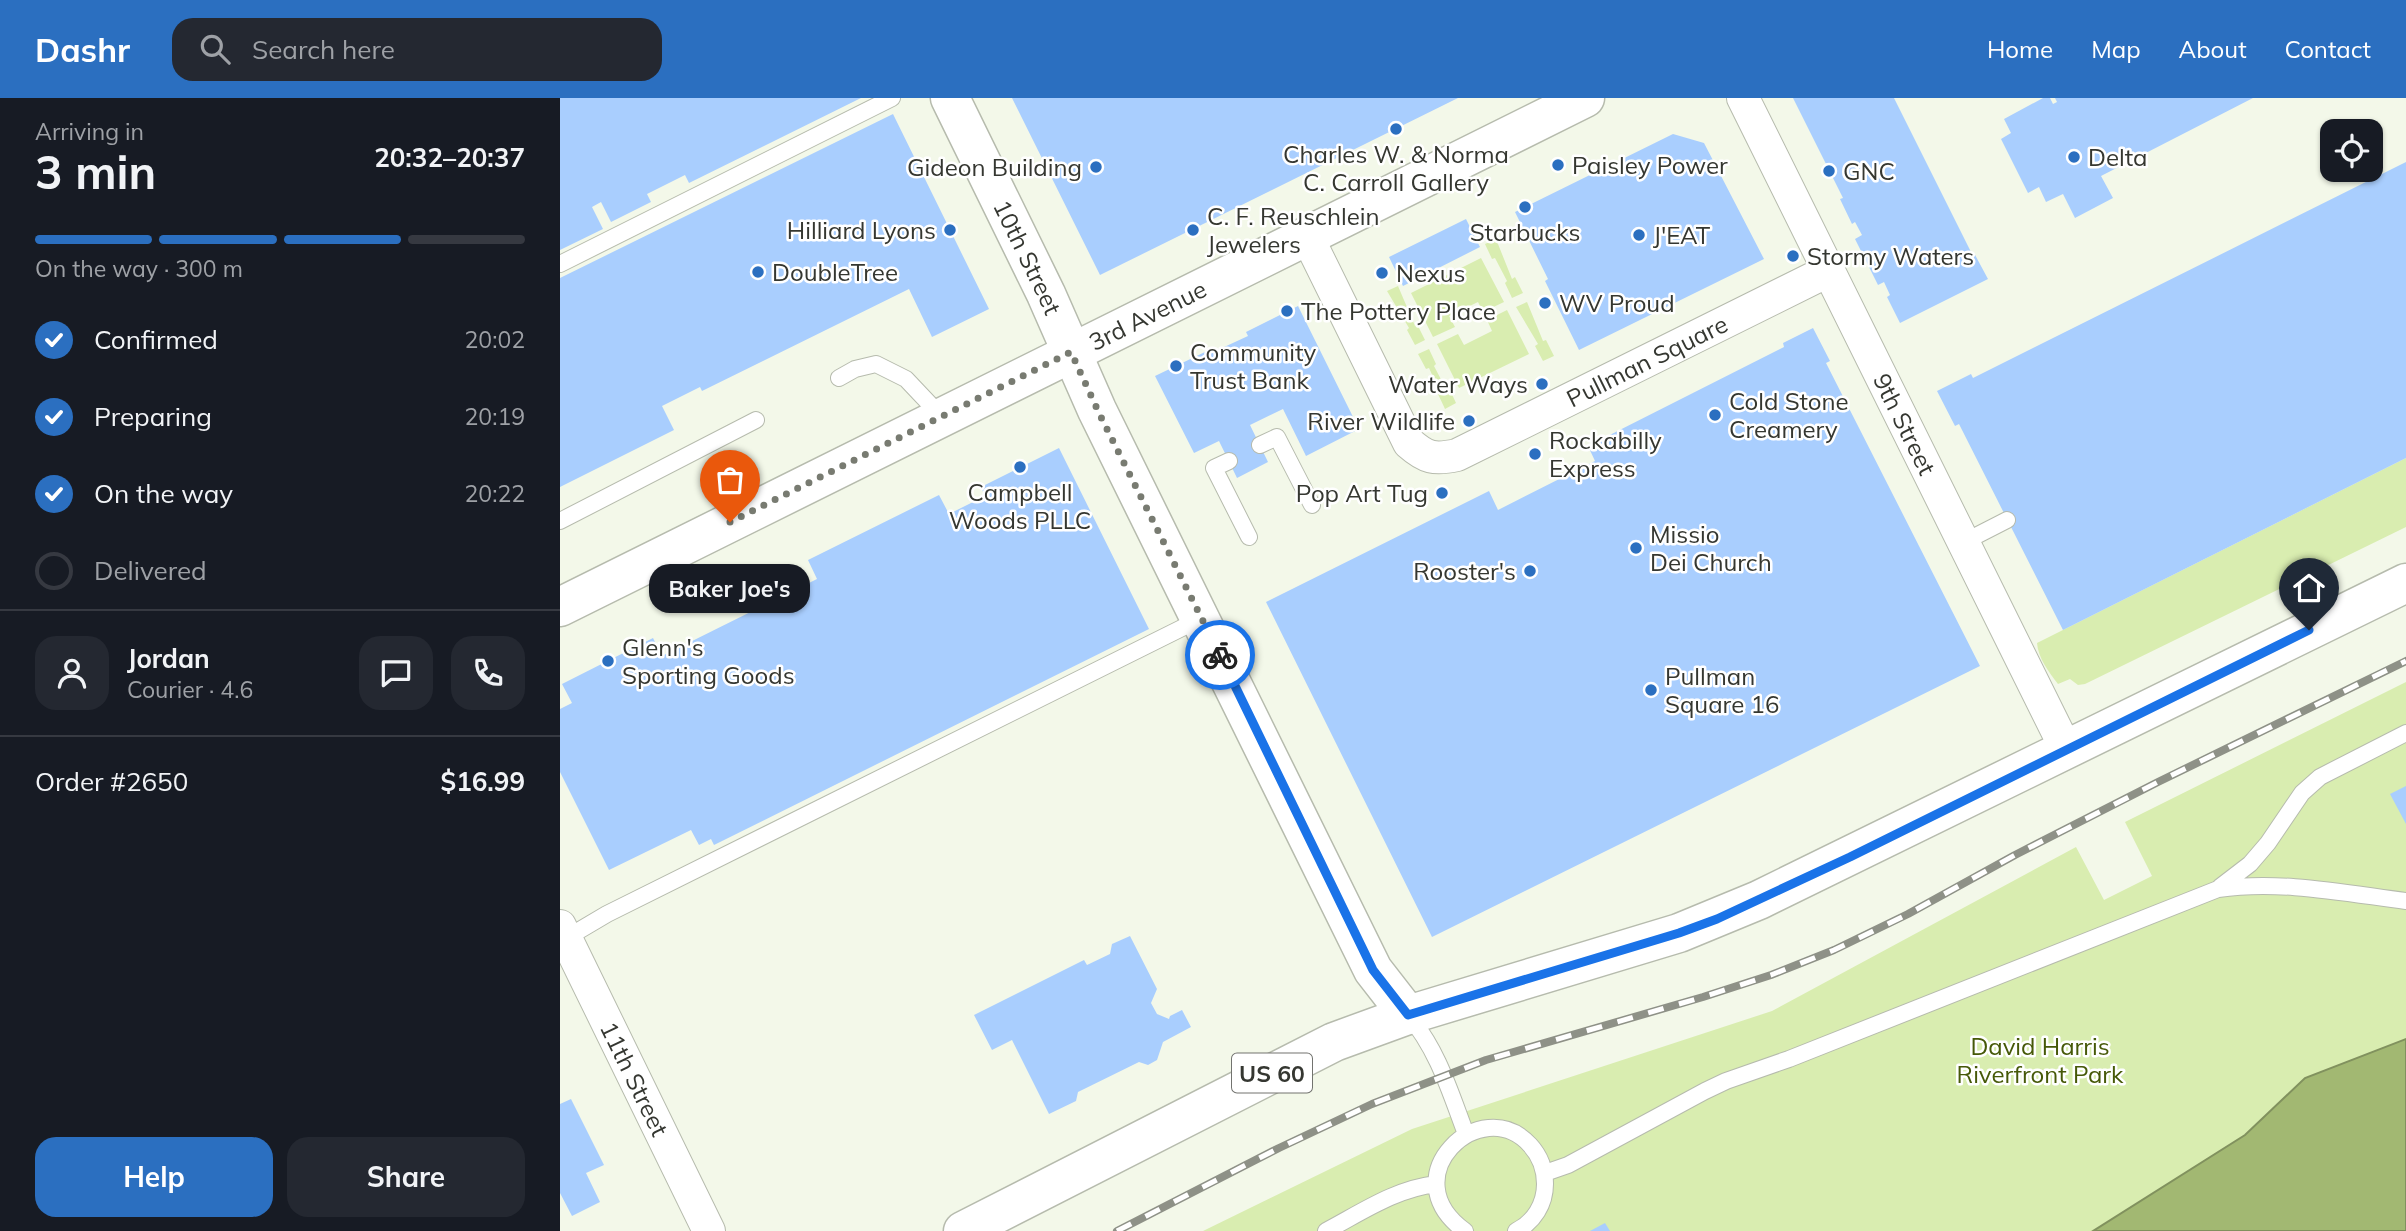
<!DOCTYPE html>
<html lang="en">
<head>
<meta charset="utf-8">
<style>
	body { margin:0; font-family:Mulish,sans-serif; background:#242831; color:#f1f3f6; height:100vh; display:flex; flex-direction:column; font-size:26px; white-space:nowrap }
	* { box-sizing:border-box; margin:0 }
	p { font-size:23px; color:#9ea1a6 }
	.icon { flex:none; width:38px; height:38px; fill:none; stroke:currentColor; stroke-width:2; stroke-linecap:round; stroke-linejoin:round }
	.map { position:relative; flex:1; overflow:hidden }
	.panel { display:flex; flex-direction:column; background:#171b24; width:560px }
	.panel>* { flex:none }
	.buttons { position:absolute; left:1760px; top:21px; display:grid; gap:14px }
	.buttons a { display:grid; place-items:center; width:63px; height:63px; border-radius:14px; background:#171b24; box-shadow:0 2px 5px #0004; font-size:35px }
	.pin { position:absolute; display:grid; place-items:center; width:60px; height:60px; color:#fff; margin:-72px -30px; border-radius:50% 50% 50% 0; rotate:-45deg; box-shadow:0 0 7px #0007 }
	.pin .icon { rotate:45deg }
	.courier { position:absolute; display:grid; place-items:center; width:70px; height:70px; margin:-35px; border:5px solid #1a73e8; border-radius:50%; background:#fff; color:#222; box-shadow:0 2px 9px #0007 }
	.bubble { position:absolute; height:49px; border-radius:21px; background:#171b24; box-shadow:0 2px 5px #0004; font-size:23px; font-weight:700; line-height:49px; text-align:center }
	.headline em { font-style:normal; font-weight:700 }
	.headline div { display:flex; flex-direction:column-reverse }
	.headline { display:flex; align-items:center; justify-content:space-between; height:119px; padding:0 35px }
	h1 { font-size:46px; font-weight:700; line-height:52px }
	.bar { display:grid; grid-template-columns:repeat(4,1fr); gap:10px 7px; align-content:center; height:84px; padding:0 35px }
	.bar i { height:9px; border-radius:5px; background:#363941 }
	.bar .active { background:#2b6fc0 }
	.bar p { grid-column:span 4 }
	.line { display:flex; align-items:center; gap:18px; padding:0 35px; border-top:2px solid #363941 }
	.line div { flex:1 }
	.round { display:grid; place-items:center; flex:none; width:74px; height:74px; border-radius:21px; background:#242831 }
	ol { padding:0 35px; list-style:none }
	li { display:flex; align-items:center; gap:21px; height:77px }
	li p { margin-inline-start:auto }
	li .icon { padding:7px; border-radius:50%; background:#2b6fc0; color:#fff; stroke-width:4 }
	li:last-child { color:#9ea1a6 }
	li i { width:38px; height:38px; border:4px solid #363941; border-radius:50% }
	.primary-button { display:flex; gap:14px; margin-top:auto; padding:14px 35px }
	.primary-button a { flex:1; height:80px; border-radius:21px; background:#2b6fc0; color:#fff; font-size:28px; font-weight:700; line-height:80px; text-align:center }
	.primary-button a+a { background:#242831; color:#f1f3f6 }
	header { display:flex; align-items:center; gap:42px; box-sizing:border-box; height:98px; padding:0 35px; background:#2b6fc0; color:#fff }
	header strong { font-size:33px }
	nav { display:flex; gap:38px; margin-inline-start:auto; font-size:24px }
	.search { width:490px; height:63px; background:#242831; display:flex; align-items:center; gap:18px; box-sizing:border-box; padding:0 24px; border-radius:21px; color:#9ea1a6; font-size:26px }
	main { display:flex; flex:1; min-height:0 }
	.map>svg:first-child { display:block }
</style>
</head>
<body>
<header>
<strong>Dashr</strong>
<div class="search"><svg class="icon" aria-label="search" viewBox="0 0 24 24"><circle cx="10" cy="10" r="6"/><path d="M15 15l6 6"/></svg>Search here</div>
<nav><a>Home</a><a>Map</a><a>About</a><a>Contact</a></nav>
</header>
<main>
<section class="panel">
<div class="headline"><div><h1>3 min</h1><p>Arriving in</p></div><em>20:32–20:37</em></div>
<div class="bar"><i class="active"></i><i class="active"></i><i class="active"></i><i></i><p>On the way · 300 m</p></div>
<ol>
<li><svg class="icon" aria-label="check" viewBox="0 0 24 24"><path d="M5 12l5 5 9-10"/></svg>Confirmed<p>20:02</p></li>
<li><svg class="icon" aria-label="check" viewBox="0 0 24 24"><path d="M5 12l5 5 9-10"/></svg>Preparing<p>20:19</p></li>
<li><svg class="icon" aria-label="check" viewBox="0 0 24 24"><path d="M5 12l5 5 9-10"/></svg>On the way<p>20:22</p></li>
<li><i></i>Delivered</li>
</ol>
<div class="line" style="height:126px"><a class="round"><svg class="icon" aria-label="person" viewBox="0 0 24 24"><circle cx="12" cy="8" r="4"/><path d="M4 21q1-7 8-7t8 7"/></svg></a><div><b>Jordan</b><p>Courier · 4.6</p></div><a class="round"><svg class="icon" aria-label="chat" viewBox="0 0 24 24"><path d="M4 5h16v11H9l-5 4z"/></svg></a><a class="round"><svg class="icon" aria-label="phone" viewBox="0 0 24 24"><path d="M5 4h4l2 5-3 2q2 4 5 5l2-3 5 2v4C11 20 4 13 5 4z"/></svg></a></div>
<div class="line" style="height:91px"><div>Order #2650</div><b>$16.99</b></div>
<div class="primary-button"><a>Help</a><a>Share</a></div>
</section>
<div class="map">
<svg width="1846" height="1133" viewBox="0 0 1846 1133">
	<rect width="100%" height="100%" fill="#f3f8e9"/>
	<path fill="#d9edb0" d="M 936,141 L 952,181 L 955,179 L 963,195 L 952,200 L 945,185 L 947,183 L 935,160 L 932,161 L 925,146 Z
		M 921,160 L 944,204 L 923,214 L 918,204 L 889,218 L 895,229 L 873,239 L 851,195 Z
		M 838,188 L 855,228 L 857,226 L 865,242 L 855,247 L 847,232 L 849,230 L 827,193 Z
		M 967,204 L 983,243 L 986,242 L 994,258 L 983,263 L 975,248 L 978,246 L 956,209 Z
		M 947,212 L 969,256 L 899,290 L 877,246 L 898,236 L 904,247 L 932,233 L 927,222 Z
		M 869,251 L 876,266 L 874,268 L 886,291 L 889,290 L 896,305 L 885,311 L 878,296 L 880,294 L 869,270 L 866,271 L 858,256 Z
		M 1846,360 L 1846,429 L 1525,586 L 1518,587 L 1510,581 L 1498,586 C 1489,574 1478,560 1477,545 Z
		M 1846,584 L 1846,941 L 1745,980 L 1685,1037 L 1533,1133 L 643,1133 L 852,1031 L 1212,913 L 1516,749 L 1544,802 L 1592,778 L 1565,724 Z"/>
	<path fill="#a2b872" stroke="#81915e" stroke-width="2" d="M 1846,941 L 1846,1133 L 1533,1133 L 1685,1037 L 1745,980 Z"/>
	<path fill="#a9cefe" d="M 0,0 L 301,0 L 129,85 L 125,77 L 87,96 L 91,104 L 51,124 L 41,104 L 32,109 L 43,131 L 0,152 Z
		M 452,0 L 898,0 L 540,177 Z
		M 1233,0 L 1334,0 L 1412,156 L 1414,155 L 1428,181 L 1340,225 L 1327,199 L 1330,197 L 1324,184 L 1318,187 L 1295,141 L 1302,137 L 1295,124 L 1292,126 L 1280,101 L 1283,100 Z
		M 1483,0 L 1490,0 L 1493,6 L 1497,4 L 1495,0 L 1693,0 L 1541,78 L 1553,100 L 1515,120 L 1503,96 L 1486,104 L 1479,89 L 1468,95 L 1441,41 L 1451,35 L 1444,21 Z
		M 333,16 L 429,211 L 372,239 L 349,191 L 142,293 L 140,289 L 102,308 L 114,332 L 0,389 L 0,180 Z
		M 1113,36 L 1144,45 L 1204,161 L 1019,252 L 985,183 L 988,181 L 955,114 Z
		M 1846,64 L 1846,360 L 1503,532 L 1399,326 L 1395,328 L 1377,293 L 1411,276 L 1413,280 Z
		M 906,121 L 920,149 L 843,188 L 829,159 Z
		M 738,208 L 799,331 L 746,358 L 723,311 L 690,327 L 708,364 L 677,380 L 659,343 L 634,355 L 595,278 L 647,253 L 649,256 L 688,238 L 686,234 Z
		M 1253,230 L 1270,263 L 1266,265 L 1420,568 L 872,839 L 706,504 L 929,393 L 938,412 L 1035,363 L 1028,348 L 1224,249 L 1223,245 Z
		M 499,350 L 589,531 L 154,747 L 151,741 L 139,747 L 131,732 L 49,772 L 0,674 L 0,611 L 12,605 L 2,586 L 93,540 L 102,558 L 257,481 L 248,462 L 379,397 L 389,416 L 425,398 L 421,389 Z
		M 1846,688 L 1846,726 L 1830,696 Z
		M 570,838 L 597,891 L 591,905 L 597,916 L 609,921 L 610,918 L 622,912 L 631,929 L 603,944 L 597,962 L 588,967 L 579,964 L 518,994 L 516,1003 L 489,1016 L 452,942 L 432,952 L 414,917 L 524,862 L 527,867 L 550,856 L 552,846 Z
		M 11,1001 L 44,1067 L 26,1075 L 40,1104 L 12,1118 L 0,1095 L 0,1006 Z
		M 1045,1125 L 1050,1133 L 1030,1133 Z"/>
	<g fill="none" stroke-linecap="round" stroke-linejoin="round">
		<defs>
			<path id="service" d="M 0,166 L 332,0
				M 279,280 L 295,271 L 316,266 L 346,281 L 381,318
				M 700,347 L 717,339 L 752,407
				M 669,363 L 654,370 L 689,439
				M 0,423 L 196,322
				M 1404,444 L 1447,422
				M 1660,789 L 1690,766 L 1708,745 L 1742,695 L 1760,679 L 1846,635
				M 3,842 L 47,816 L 642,520
				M 848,917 C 878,952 890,994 906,1036
				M 985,1075 L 1008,1067 L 1145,993 L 1166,983 L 1229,961 L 1658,791 C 1720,782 1784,795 1846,803
				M 766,1133 C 802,1114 835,1091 876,1086
				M 905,1133 C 830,1079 921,993 970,1047 C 980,1058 985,1071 985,1086 C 985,1106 974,1124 956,1133"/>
			<g id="minor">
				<path id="s1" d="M 1183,0 L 1506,651"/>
				<path id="s2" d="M 747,138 L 849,345 C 866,360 874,362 897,357 L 1268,173"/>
				<path id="s3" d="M 0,828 L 149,1133"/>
			</g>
			<g id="tertiary">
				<path id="s4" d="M 390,0 L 486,196 L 537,312 L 813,872 L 848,917"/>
				<path id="s5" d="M 0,509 L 1025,0"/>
			</g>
			<path id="primary" d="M 403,1133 L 774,944 L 848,917 L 1119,835 L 1199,802 L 1846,485"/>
		</defs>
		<use href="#service" stroke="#b6bbad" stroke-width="18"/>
		<use href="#minor" stroke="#b6bbad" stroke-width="34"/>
		<use href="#tertiary" stroke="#b6bbad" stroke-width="41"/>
		<use href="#primary" stroke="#b6bbad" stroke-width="41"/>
		<use href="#service" stroke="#fff" stroke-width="16"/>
		<use href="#minor" stroke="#fff" stroke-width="32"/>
		<use href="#tertiary" stroke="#fff" stroke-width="38"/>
		<use href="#primary" stroke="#fff" stroke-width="38"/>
		<defs>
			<path id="rail" d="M 557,1133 L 719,1050 L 812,1006 L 926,962 L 1143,899 L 1211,877 L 1274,852 L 1348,816 L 1455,757 L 1598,684 L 1846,563"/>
		</defs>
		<use href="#rail" stroke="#8e9187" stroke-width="8"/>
		<use href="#rail" stroke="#fff" stroke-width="5" stroke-dasharray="16" stroke-linecap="butt"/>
	</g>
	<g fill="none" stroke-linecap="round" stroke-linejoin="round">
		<path stroke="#787b71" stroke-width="7" stroke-dasharray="0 12.6" d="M 170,424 L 511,254 L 539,315 L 660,557"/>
		<path stroke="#1a73e8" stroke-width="9" d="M 660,557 L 813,872 L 848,917 L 1119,835 L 1157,821 L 1290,759 L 1749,532"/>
	</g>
	<g fill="#2b6fc0" stroke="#fff" stroke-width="2.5">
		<circle cx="836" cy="31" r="7"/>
		<circle cx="1514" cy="59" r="7"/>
		<circle cx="998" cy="67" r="7"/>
		<circle cx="536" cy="69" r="7"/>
		<circle cx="1269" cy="73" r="7"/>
		<circle cx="965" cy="109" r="7"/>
		<circle cx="390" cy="132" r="7"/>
		<circle cx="633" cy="132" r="7"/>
		<circle cx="1079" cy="137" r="7"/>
		<circle cx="1233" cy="158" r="7"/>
		<circle cx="198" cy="174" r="7"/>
		<circle cx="822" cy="175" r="7"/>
		<circle cx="985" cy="205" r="7"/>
		<circle cx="727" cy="213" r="7"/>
		<circle cx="616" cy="268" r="7"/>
		<circle cx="982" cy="286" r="7"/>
		<circle cx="1155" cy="317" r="7"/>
		<circle cx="909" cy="323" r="7"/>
		<circle cx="975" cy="356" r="7"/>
		<circle cx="460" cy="369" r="7"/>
		<circle cx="882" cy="395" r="7"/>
		<circle cx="1076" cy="450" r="7"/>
		<circle cx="970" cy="473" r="7"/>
		<circle cx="48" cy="563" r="7"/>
		<circle cx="1091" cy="592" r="7"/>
	</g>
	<g text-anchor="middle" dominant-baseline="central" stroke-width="5" stroke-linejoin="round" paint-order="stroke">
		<rect fill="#fff" stroke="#72736f" stroke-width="2" x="672" y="955.5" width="80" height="39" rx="5"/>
		<g font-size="23" font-weight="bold" fill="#353731">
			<text x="712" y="975">US 60</text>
		</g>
		<g font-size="24" fill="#353731" stroke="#fff" text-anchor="start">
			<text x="836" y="56" text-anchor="middle">Charles W. &amp; Norma<tspan x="836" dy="28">C. Carroll Gallery</tspan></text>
			<text x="1528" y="59">Delta</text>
			<text x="1012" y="67">Paisley Power</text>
			<text x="522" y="69" text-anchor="end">Gideon Building</text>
			<text x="1283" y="73">GNC</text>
			<text x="647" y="118">C. F. Reuschlein<tspan x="647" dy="28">Jewelers</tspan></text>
			<text x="376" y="132" text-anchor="end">Hilliard Lyons</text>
			<text x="965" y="134" text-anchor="middle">Starbucks</text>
			<text x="1093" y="137">J'EAT</text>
			<text x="1247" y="158">Stormy Waters</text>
			<text x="212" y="174">DoubleTree</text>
			<text x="836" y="175">Nexus</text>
			<text x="999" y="205">WV Proud</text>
			<text x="741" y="213">The Pottery Place</text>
			<text x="630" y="254">Community<tspan x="630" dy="28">Trust Bank</tspan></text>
			<text x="968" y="286" text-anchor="end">Water Ways</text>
			<text x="1169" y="303">Cold Stone<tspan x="1169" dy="28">Creamery</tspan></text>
			<text x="895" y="323" text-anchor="end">River Wildlife</text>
			<text x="989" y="342">Rockabilly<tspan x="989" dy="28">Express</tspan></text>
			<text x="460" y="394" text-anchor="middle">Campbell<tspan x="460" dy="28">Woods PLLC</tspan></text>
			<text x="868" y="395" text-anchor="end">Pop Art Tug</text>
			<text x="1090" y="436">Missio<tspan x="1090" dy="28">Dei Church</tspan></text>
			<text x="956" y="473" text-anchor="end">Rooster's</text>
			<text x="62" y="549">Glenn's<tspan x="62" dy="28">Sporting Goods</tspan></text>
			<text x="1105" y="578">Pullman<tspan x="1105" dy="28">Square 16</tspan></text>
		</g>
		<g font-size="24" fill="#353731" stroke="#fff">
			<text stroke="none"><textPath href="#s4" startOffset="177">10th Street</textPath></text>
			<text stroke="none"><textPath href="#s5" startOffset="656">3rd Avenue</textPath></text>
			<text stroke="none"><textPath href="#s2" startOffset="495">Pullman Square</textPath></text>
			<text stroke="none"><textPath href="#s1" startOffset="364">9th Street</textPath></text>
			<text stroke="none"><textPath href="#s3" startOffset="170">11th Street</textPath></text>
		</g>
		<g font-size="24" fill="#465908" stroke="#fff">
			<text x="1480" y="948">David Harris<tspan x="1480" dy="28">Riverfront Park</tspan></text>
		</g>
	</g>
</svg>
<div class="buttons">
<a><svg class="icon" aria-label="locate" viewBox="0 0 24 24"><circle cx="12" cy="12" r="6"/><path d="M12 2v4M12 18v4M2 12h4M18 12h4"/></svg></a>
</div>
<div class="pin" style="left:170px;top:424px;background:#ea580c"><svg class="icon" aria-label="bag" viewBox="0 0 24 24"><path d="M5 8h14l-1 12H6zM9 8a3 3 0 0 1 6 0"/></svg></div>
<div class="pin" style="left:1749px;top:532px;background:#1f2937"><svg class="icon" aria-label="home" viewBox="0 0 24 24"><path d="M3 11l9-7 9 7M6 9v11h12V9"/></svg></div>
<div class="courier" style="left:660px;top:557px"><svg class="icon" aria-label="bike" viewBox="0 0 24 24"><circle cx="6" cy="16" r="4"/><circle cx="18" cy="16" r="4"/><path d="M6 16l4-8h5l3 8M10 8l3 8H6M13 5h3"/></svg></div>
<div class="bubble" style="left:89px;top:466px;width:161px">Baker Joe's</div>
</div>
</main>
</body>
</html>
